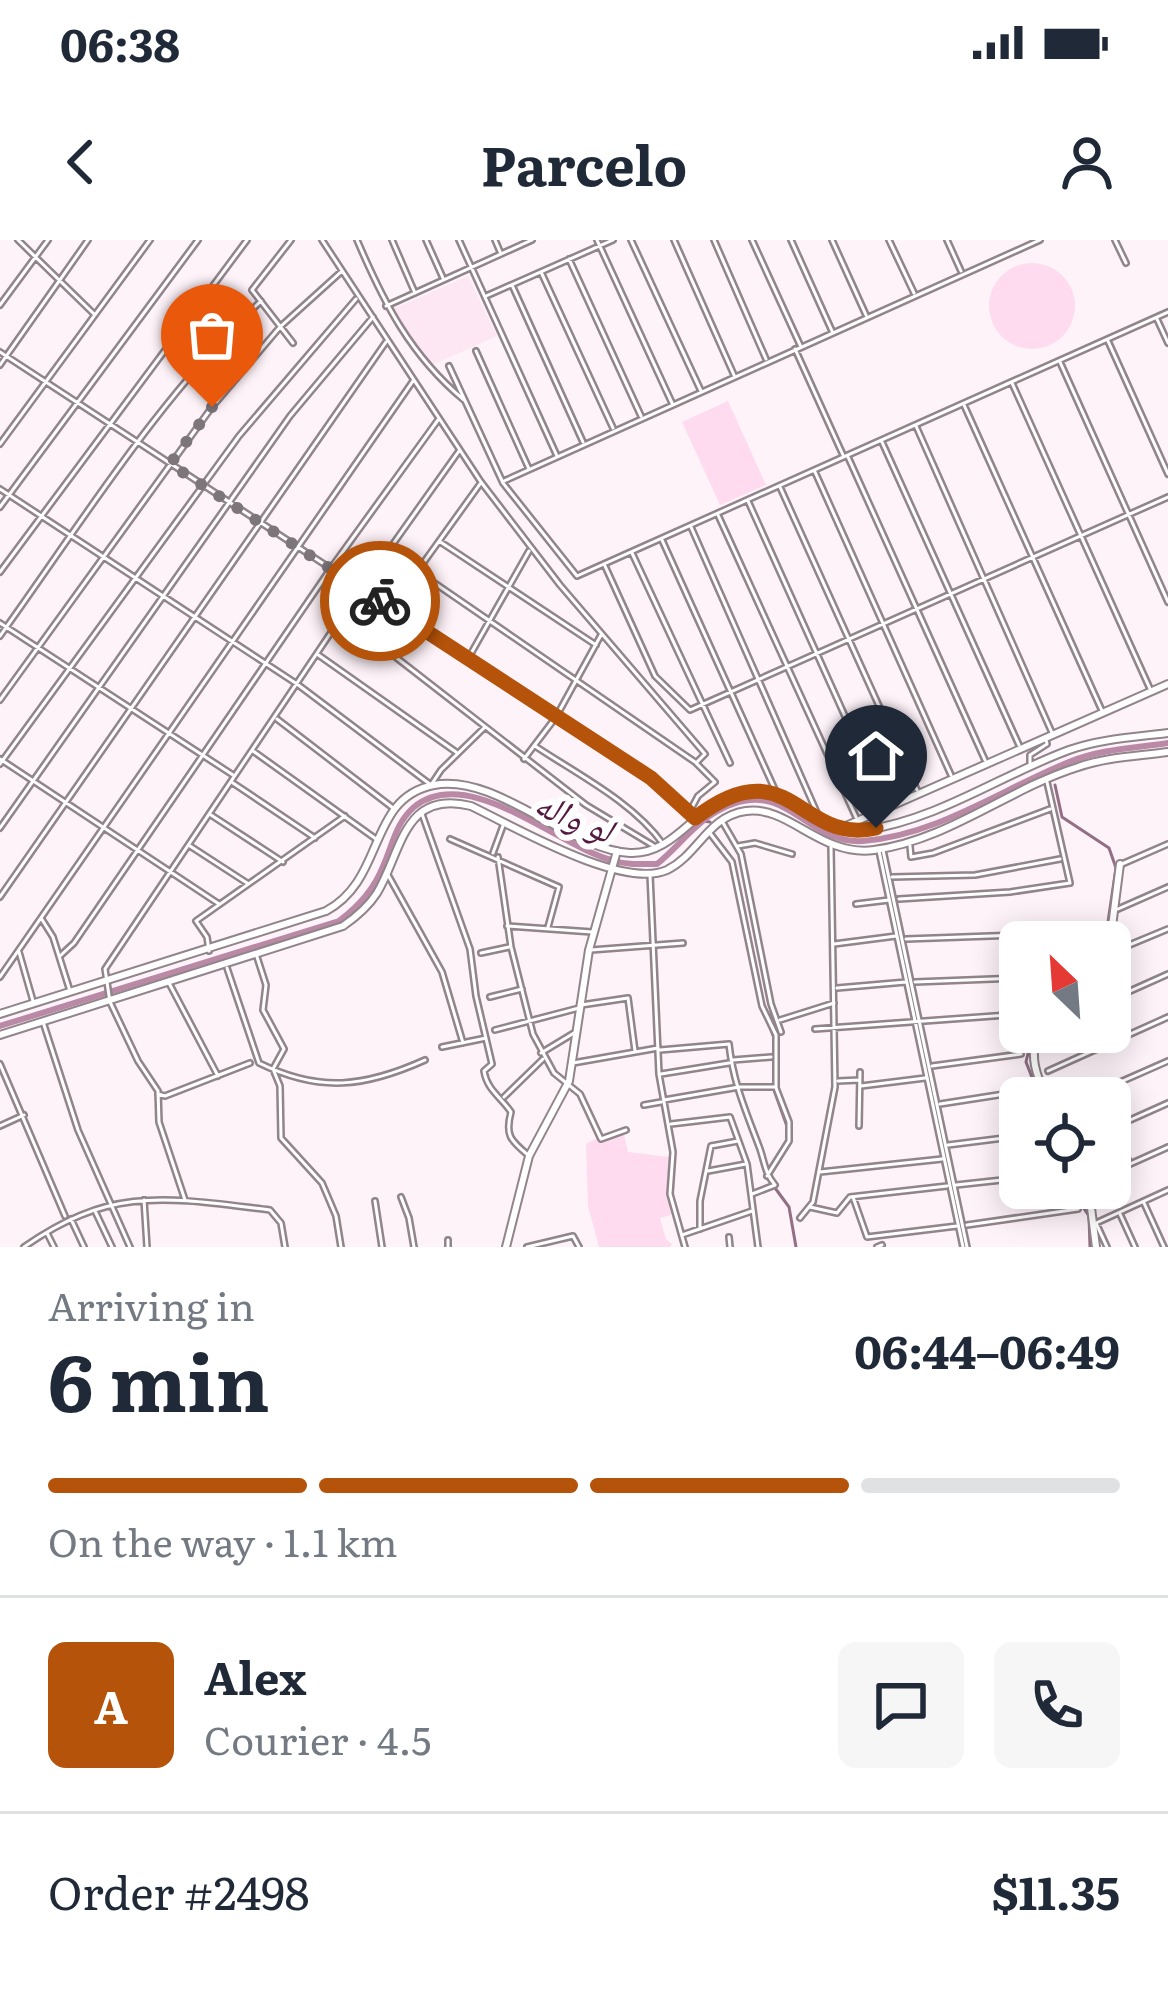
<!DOCTYPE html>
<html lang="en">
<head>
<meta charset="utf-8">
<style>
	body { margin:0; font-family:Literata,"Noto Naskh Arabic",serif; background:#f6f6f7; color:#1f2937; height:100vh; display:flex; flex-direction:column; font-size:45px; white-space:nowrap }
	* { box-sizing:border-box; margin:0 }
	p { font-size:39px; color:#747a83 }
	.icon { flex:none; width:66px; height:66px; fill:none; stroke:currentColor; stroke-width:2; stroke-linecap:round; stroke-linejoin:round }
	.map { position:relative; height:1007px; overflow:hidden }
	.side { display:flex; flex-direction:column; background:#fff; flex:1 }
	.side>* { flex:none }
	.needle { width:78px; rotate:335deg }
	.buttons { position:absolute; left:999px; top:681px; display:grid; gap:24px }
	.buttons a { display:grid; place-items:center; width:132px; height:132px; border-radius:18px; background:#fff; box-shadow:0 6px 30px #0003; font-size:60px }
	.pin { position:absolute; display:grid; place-items:center; width:102px; height:102px; color:#fff; margin:-123px -51px; border-radius:50% 50% 50% 0; rotate:-45deg; box-shadow:0 0 12px #0007 }
	.pin .icon { rotate:45deg }
	.courier { position:absolute; display:grid; place-items:center; width:120px; height:120px; margin:-60px; border:9px solid #b45309; border-radius:50%; background:#fff; color:#222; box-shadow:0 3px 15px #0007 }
	.head em { font-style:normal; font-weight:700 }
	.head div { display:flex; flex-direction:column-reverse }
	.head { display:flex; align-items:center; justify-content:space-between; height:204px; padding:0 48px }
	h1 { font-size:78px; font-weight:700; line-height:90px }
	.bar { display:grid; grid-template-columns:repeat(4,1fr); gap:18px 12px; align-content:center; height:144px; padding:0 48px }
	.bar i { height:15px; border-radius:9px; background:#e0e1e3 }
	.bar .selected { background:#b45309 }
	.bar p { grid-column:span 4 }
	.line { display:flex; align-items:center; gap:30px; padding:0 48px; border-top:3px solid #e0e1e3 }
	.line div { flex:1 }
	.round { display:grid; place-items:center; flex:none; width:126px; height:126px; border-radius:18px; background:#f6f6f7 }
	.status { display:flex; justify-content:space-between; align-items:center; height:84px; padding:0 60px; background:#fff; direction:ltr }
	.status svg { height:33px; fill:currentColor }
	header { display:flex; justify-content:space-between; align-items:center; height:156px; padding:0 48px; background:#fff; font-size:54px; font-weight:700 }
	.map>svg:first-child { display:block }
</style>
</head>
<body>
<div class="status"><b>06:38</b><svg viewBox="0 0 49 12"><path d="M0 12V9h3v3zM5 12V6h3v6zM10 12V3h3v9zM15 12V0h3v12zM26 1h20v11H26zM47 4h2v5h-2z"/></svg></div>
<header><svg class="icon" aria-label="back" viewBox="0 0 24 24"><path d="M15 5l-7 7 7 7"/></svg>Parcelo<svg class="icon" aria-label="person" viewBox="0 0 24 24"><circle cx="12" cy="8" r="4"/><path d="M4 21q1-7 8-7t8 7"/></svg></header>
<div class="map">
<svg width="1168" height="1007" viewBox="0 0 1168 1007">
	<rect width="100%" height="100%" fill="#fef3f9"/>
	<path fill="#fce7f3" d="M 468,36 L 497,96 L 430,126 L 391,70 Z"/>
	<path fill="#fedbef" d="M989 66a43 43 0 1 1 86 0a43 43 0 1 1-86 0Z
		M 728,161 L 766,245 L 720,265 L 682,182 Z
		M 624,894 L 628,912 L 669,917 L 671,975 L 660,978 L 666,999 L 672,1004 L 670,1007 L 599,1007 L 588,966 L 586,904 L 597,898 L 601,902 Z"/>
	<g fill="none" stroke-linecap="round" stroke-linejoin="round">
		<path stroke="#926f84" stroke-width="3" d="M 1055,545 L 1062,577 L 1109,608 L 1116,628 L 1105,702
			M 703,581 L 710,582
			M 712,592 L 731,618
			M 767,779 L 774,798 L 774,850 L 789,892
			M 1033,792 L 1026,822 L 1040,858
			M 767,937 L 789,967 L 796,1007
			M 1070,948 L 1089,976 L 1090,1007"/>
		<path stroke="#ba89a6" stroke-width="6" d="M 0,786 L 339,681 C 360,665 374,649 384,624 C 393,603 396,583 414,567 C 467,523 557,605 611,620 C 626,625 641,624 657,624 C 676,609 692,587 711,575 C 784,528 803,605 863,601 C 938,595 1002,549 1069,522 C 1101,509 1134,508 1168,503"/>
		<defs>
			<path id="minor" d="M 18,0 L 94,74
				M 291,0 L 252,50 L 293,103
				M 322,0 L 481,242 L 560,345 L 705,514 L 696,523 L 715,542 L 698,556 L 691,569
				M 357,0 C 384,63 410,115 464,160
				M 392,0 L 415,53
				M 426,0 L 443,38
				M 459,0 L 557,216
				M 495,0 L 501,14
				M 597,0 L 672,163
				M 631,0 L 701,151
				M 674,0 L 734,135
				M 714,0 L 766,119
				M 752,0 L 801,107
				M 791,0 L 832,91
				M 832,0 L 866,75
				M 889,0 L 914,53
				M 947,0 L 961,31
				M 1115,0 L 1126,23
				M 569,19 L 641,176
				M 541,32 L 613,188
				M 512,45 L 583,202
				M 486,56 L 613,0
				M 0,65 L 48,0
				M 386,66 L 532,0
				M 1157,79 L 1168,103
				M 1108,101 L 1168,234
				M 795,109 L 843,215
				M 476,111 L 529,229
				M 0,112 L 651,538 L 694,577
				M 1060,122 L 1168,362
				M 0,125 L 88,0
				M 449,126 L 503,243 L 577,336 L 1168,72
				M 1012,143 L 1151,451
				M 964,165 L 1103,473
				M 916,186 L 1053,495
				M 882,202 L 1019,505
				M 0,204 L 150,0
				M 848,217 L 985,520
				M 815,232 L 951,535
				M 504,241 L 1040,0
				M 780,247 L 917,550
				M 0,249 L 297,444 L 431,545 L 441,530 L 484,488
				M 748,261 L 885,565
				M 0,267 L 198,0
				M 718,275 L 856,577
				M 691,287 L 818,575
				M 662,300 L 776,552
				M 439,301 L 596,405
				M 632,313 L 730,523
				M 605,326 L 655,436 L 690,470 L 1168,257
				M 417,331 L 695,522
				M 0,332 L 247,0
				M 391,368 L 480,244
				M 344,377 L 586,565 L 654,606
				M 0,383 L 233,535
				M 0,396 C 82,282 158,158 261,61
				M 317,414 L 456,512
				M 469,417 L 529,311
				M 0,460 L 212,167 L 280,87 L 342,31
				M 277,479 L 393,568
				M 535,506 C 577,534 633,562 663,604
				M 253,511 L 376,599
				M 0,519 L 219,664
				M 524,519 L 556,477 L 601,395
				M 1030,523 L 1030,515 L 1047,504 L 1046,500
				M 0,524 L 239,196 L 356,59
				M 233,543 L 315,598
				M 422,574 L 470,709 L 476,756 L 492,824 L 484,831 C 487,850 501,857 511,872 C 505,895 510,900 528,915
				M 211,575 L 283,622
				M 722,581 L 741,614 L 771,764 L 781,792
				M 0,588 L 290,176 L 373,77
				M 709,592 L 732,622 L 762,766 L 776,795 L 776,848 L 789,882 L 789,901 L 767,936
				M 450,599 L 559,647 L 548,687
				M 190,606 L 247,643
				M 738,606 L 755,603 L 792,614
				M 910,606 L 911,617 L 933,613 L 1050,569
				M 883,610 L 967,1007
				M 879,611 L 963,1007
				M 493,613 L 504,583
				M 498,617 L 511,707 L 533,794 L 554,833 L 580,854 L 601,899 L 626,890
				M 1122,624 L 1168,604
				M 388,635 L 442,732 L 463,803
				M 650,635 L 659,834 L 673,912 L 670,954 L 685,1007
				M 892,637 L 975,635 L 1060,619
				M 0,657 L 386,102
				M 899,659 L 1010,652 L 1070,643 L 1047,542
				M 856,664 L 889,660
				M 1118,669 L 1168,647
				M 41,678 L 53,697 L 70,751
				M 507,686 L 592,692
				M 906,699 L 1103,692
				M 834,704 L 896,696
				M 591,710 L 683,703
				M 209,711 L 207,697 L 196,681 L 345,576
				M 19,712 L 33,761
				M 481,713 L 509,707
				M 1110,713 L 1168,689
				M 60,716 L 74,703 L 331,328 L 438,180
				M 257,717 L 266,745 L 263,770 L 284,809 L 273,829 L 280,846 L 281,898 L 322,943 L 336,976 L 341,1007
				M 227,728 L 259,823 C 320,853 365,847 425,820
				M 0,737 L 413,141
				M 915,742 L 1020,738
				M 169,743 L 218,836
				M 837,748 L 906,742
				M 490,757 L 522,749
				M 1110,760 L 1168,734
				M 581,765 L 628,758 L 635,811
				M 780,780 L 834,763
				M 44,785 L 78,890 L 130,1007
				M 815,789 L 1020,774
				M 495,790 L 579,768
				M 442,807 L 486,798
				M 660,810 L 729,804 C 733,843 747,874 760,909 C 765,924 765,933 775,945 L 752,954
				M 541,813 L 574,793
				M 733,820 L 771,817
				M 573,823 L 658,808
				M 0,824 L 65,976
				M 932,826 L 1021,814
				M 1048,831 L 1168,777
				M 661,834 L 729,823
				M 838,841 L 859,840
				M 861,846 L 925,838
				M 158,854 L 165,856 L 250,823
				M 504,857 L 543,819
				M 1084,858 L 1168,821
				M 664,860 L 739,847 L 774,847
				M 940,864 L 1030,850
				M 644,865 L 661,862
				M 671,884 L 730,877 L 747,924 L 758,1007
				M 0,886 L 24,875
				M 859,886 L 860,832
				M 1110,889 L 1168,863
				M 1115,889 L 1130,924
				M 948,905 L 1020,896
				M 708,931 L 746,924
				M 820,932 L 942,919
				M 1110,933 L 1168,907
				M 956,945 L 1020,938
				M 401,957 L 409,978 L 414,1007
				M 853,957 L 867,997 L 957,986
				M 144,960 L 147,1007
				M 185,960 L 159,882 L 158,851 L 138,821 L 110,762 L 105,729 L 342,376 L 459,211
				M 375,961 L 382,1007
				M 1144,963 L 1164,1007
				M 810,967 L 837,973 L 850,957 L 947,946
				M 95,971 L 112,1007
				M 1120,974 L 1135,1007
				M 800,978 L 813,962 L 835,847 L 831,607
				M 71,979 L 84,1007
				M 967,985 L 1078,969
				M 700,989 L 700,961 L 711,906 L 738,901
				M 47,993 L 54,1007
				M 682,995 L 752,971
				M 729,997 L 730,1007
				M 448,1000 L 448,1007
				M 24,1007 C 112,945 169,958 270,970 L 281,983 L 285,1007
				M 527,1007 L 573,996 L 579,1007
				M 877,1007 L 882,1005
				M 1107,1007 L 1096,983 L 1168,950"/>
			<path id="tertiary" d="M 839,589 L 1168,444
				M 1110,702 L 1120,624
				M 0,774 L 326,671 C 386,639 367,558 434,545 C 497,533 569,610 630,613 C 676,615 697,562 740,553 C 795,541 817,598 866,590 C 939,579 1001,535 1069,510 C 1100,499 1135,497 1168,493
				M 1038,792 C 1029,817 1036,835 1047,858
				M 0,795 L 343,686 C 356,677 368,667 377,653 C 402,612 403,549 471,566 C 515,587 622,650 667,630 C 698,615 708,576 746,571 C 789,565 820,617 874,610 C 948,600 1008,549 1078,527 C 1106,517 1139,516 1168,512
				M 1081,948 L 1090,960 L 1096,1007
				M 506,1007 L 529,916 L 569,841 L 589,710 L 617,611"/>
		</defs>
		<use href="#minor" stroke="#91848b" stroke-width="8"/>
		<use href="#tertiary" stroke="#91848b" stroke-width="10"/>
		<use href="#minor" stroke="#fff" stroke-width="3"/>
		<use href="#tertiary" stroke="#fff" stroke-width="6"/>
	</g>
	<g fill="none" stroke-linecap="round" stroke-linejoin="round">
		<path stroke="#7c7579" stroke-width="12" stroke-dasharray="0 21.6" d="M 212,167 L 170,224 L 380,361"/>
		<path stroke="#b45309" stroke-width="15" d="M 380,361 L 651,538 L 695,578 C 790,505 799,606 876,588"/>
	</g>
	<g text-anchor="middle" dominant-baseline="central" stroke-width="12" stroke-linejoin="round" paint-order="stroke">
		<g font-size="36" font-style="italic" fill="#541941" stroke="#fff">
			<text transform="translate(575 574) rotate(22)">لو واله</text>
		</g>
	</g>
</svg>
<div class="buttons">
<a><svg class="needle" viewBox="-14 -14 28 28"><path d="M0-13l5 13h-10z" fill="#e53935"/><path d="M0 13l5-13h-10z" fill="#747a83"/></svg></a>
<a><svg class="icon" aria-label="locate" viewBox="0 0 24 24"><circle cx="12" cy="12" r="6"/><path d="M12 2v4M12 18v4M2 12h4M18 12h4"/></svg></a>
</div>
<div class="pin" style="left:212px;top:167px;background:#ea580c"><svg class="icon" aria-label="bag" viewBox="0 0 24 24"><path d="M5 8h14l-1 12H6zM9 8a3 3 0 0 1 6 0"/></svg></div>
<div class="pin" style="left:876px;top:588px;background:#1f2937"><svg class="icon" aria-label="home" viewBox="0 0 24 24"><path d="M3 11l9-7 9 7M6 9v11h12V9"/></svg></div>
<div class="courier" style="left:380px;top:361px"><svg class="icon" aria-label="bike" viewBox="0 0 24 24"><circle cx="6" cy="16" r="4"/><circle cx="18" cy="16" r="4"/><path d="M6 16l4-8h5l3 8M10 8l3 8H6M13 5h3"/></svg></div>
</div>
<section class="side">
<div class="head"><div><h1>6 min</h1><p>Arriving in</p></div><em>06:44–06:49</em></div>
<div class="bar"><i class="selected"></i><i class="selected"></i><i class="selected"></i><i></i><p>On the way · 1.1 km</p></div>
<div class="line" style="height:216px"><b class="round" style="background:#b45309;color:#fff">A</b><div><b>Alex</b><p>Courier · 4.5</p></div><a class="round"><svg class="icon" aria-label="chat" viewBox="0 0 24 24"><path d="M4 5h16v11H9l-5 4z"/></svg></a><a class="round"><svg class="icon" aria-label="phone" viewBox="0 0 24 24"><path d="M5 4h4l2 5-3 2q2 4 5 5l2-3 5 2v4C11 20 4 13 5 4z"/></svg></a></div>
<div class="line" style="height:156px"><div>Order #2498</div><b>$11.35</b></div>
</section>
</body>
</html>
